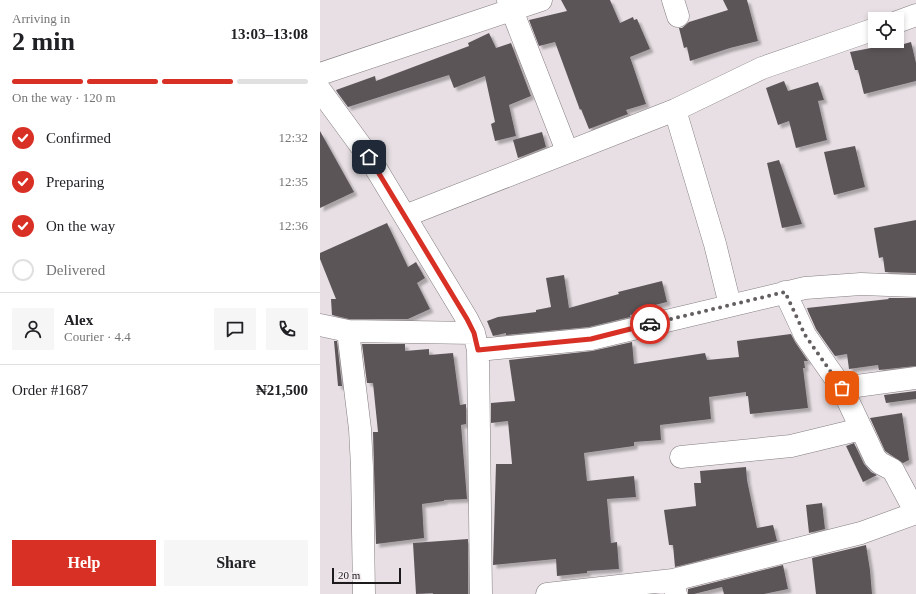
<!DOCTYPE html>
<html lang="en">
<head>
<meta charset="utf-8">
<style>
	body { margin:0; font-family:"Times New Roman",serif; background:#f6f6f6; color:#202124; height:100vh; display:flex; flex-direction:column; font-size:15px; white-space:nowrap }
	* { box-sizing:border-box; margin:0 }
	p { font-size:13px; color:#757577 }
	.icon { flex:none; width:22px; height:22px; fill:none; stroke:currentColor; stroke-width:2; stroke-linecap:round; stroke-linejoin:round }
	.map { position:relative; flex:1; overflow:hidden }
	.panel { display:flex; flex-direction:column; background:#fff; width:320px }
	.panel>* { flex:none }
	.buttons { position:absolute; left:548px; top:12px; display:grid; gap:8px }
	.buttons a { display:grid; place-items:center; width:36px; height:36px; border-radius:0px; background:#fff; box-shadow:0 2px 6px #0003; font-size:20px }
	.scale { position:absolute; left:12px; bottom:10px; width:69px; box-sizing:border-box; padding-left:4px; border:2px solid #1c1a1b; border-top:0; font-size:11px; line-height:14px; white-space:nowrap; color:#1c1a1b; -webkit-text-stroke:3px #f4ecf1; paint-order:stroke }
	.pin { position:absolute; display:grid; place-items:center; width:34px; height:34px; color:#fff; margin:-17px; border-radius:8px; box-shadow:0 2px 6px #0006 }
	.courier { position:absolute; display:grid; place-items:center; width:40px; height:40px; margin:-20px; border:3px solid #d93025; border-radius:50%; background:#fff; color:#222; box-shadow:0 1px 5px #0007 }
	.summary em { font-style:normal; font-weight:700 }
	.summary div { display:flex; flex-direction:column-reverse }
	.summary { display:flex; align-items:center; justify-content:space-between; height:68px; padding:0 12px }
	h1 { font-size:26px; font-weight:700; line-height:30px }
	.bar { display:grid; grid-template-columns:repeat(4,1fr); gap:6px 4px; align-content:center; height:48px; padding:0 12px }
	.bar i { height:5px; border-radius:3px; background:#e0e0e0 }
	.bar .active { background:#d93025 }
	.bar p { grid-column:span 4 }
	.line { display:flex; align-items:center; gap:10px; padding:0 12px; border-top:1px solid #e0e0e0 }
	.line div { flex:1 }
	.round { display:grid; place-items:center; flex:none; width:42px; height:42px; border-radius:0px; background:#f6f6f6 }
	ol { padding:0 12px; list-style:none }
	li { display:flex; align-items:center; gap:12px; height:44px }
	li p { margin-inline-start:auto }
	li .icon { padding:4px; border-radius:50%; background:#d93025; color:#fff; stroke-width:4 }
	li:last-child { color:#757577 }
	li i { width:22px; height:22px; border:2px solid #e0e0e0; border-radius:50% }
	.primary-button { display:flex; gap:8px; margin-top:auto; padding:8px 12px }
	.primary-button a { flex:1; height:46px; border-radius:0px; background:#d93025; color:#fff; font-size:16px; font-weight:700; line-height:46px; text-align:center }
	.primary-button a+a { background:#f6f6f6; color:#202124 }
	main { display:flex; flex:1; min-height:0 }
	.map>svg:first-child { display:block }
</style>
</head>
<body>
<main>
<section class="panel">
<div class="summary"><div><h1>2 min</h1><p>Arriving in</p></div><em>13:03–13:08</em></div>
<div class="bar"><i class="active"></i><i class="active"></i><i class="active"></i><i></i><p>On the way · 120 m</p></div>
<ol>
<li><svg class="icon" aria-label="check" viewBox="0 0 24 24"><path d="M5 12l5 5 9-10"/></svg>Confirmed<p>12:32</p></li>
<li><svg class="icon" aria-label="check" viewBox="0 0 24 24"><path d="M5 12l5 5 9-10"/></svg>Preparing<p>12:35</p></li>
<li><svg class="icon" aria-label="check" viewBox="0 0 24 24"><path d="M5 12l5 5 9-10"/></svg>On the way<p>12:36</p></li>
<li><i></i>Delivered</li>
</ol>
<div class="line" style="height:72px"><a class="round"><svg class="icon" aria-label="person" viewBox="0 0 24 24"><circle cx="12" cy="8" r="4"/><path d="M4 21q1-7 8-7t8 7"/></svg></a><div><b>Alex</b><p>Courier · 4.4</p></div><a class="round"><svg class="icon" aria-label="chat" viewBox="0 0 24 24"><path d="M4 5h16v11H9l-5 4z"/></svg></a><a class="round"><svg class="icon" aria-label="phone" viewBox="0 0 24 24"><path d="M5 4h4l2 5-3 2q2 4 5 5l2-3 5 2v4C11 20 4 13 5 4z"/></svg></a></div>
<div class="line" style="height:52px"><div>Order #1687</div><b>₦21,500</b></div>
<div class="primary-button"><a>Help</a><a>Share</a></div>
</section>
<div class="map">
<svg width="596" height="594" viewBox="0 0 596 594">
	<defs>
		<filter id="shadow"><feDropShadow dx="3.5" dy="3.5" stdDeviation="1" flood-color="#0004"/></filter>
	</defs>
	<rect width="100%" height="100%" fill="#e7dfe3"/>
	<path fill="#5c5559" filter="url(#shadow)" d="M 241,0 L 290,0 L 300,23 L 313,17 L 314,20 L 317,19 L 330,49 L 310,57 L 326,104 L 306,110 L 308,114 L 269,129 L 261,109 L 260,110 L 235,42 L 219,46 L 209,20 L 247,11 Z
		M 403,0 L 427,0 L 438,41 L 410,48 L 370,61 L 367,47 L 364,48 L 359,28 L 362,28 L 369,22 L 408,10 Z
		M 169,33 L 176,48 L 191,43 L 211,96 L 189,105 L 196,136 L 175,141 L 171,124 L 175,122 L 165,76 L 134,88 L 129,75 L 28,107 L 17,92 L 16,90 L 55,76 L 56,81 L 149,46 L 148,43 Z
		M 591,42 L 596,63 L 596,81 L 544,94 L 538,70 L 535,70 L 530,52 L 572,44 L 573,47 Z
		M 464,81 L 468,91 L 498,82 L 504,100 L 498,101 L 507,140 L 476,148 L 469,121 L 458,125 L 446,88 Z
		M 0,131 L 34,192 L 0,208 Z
		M 222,132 L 226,147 L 198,158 L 193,140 Z
		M 535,146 L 545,187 L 514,195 L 504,152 Z
		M 459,160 L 482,224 L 462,228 L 447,163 Z
		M 596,220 L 596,273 L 565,272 L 563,257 L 559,258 L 554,228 Z
		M 67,223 L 88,267 L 96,262 L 105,278 L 97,283 L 110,309 L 88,319 L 29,319 L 12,315 L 11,299 L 16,299 L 0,259 L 0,253 Z
		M 244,275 L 249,308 L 299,294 L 298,292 L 342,281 L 347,302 L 319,309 L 320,313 L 310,315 L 310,317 L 269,327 L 186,335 L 186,333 L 173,336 L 167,321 L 178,317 L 216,312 L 216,310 L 231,307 L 226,278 Z
		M 568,298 L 596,298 L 596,366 L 559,370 L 558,365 L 529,369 L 527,354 L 515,356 L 496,329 L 488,311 L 487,308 L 569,299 Z
		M 471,334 L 475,342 L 488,361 L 484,361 L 485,368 L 483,368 L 488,408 L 430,414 L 428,396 L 426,396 L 426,392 L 389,397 L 391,419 L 340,425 L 341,440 L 314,442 L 314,446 L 264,453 L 267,481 L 314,476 L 316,497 L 287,499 L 291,543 L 297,542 L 299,569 L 267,571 L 267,573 L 237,576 L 236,559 L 173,565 L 176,464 L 192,464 L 188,421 L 171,423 L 171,403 L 195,401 L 189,360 L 272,351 L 312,342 L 314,364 L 385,353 L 387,360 L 419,357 L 417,341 Z
		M 14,341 L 17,341 L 22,386 L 18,386 Z
		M 42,344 L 85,344 L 85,351 L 109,349 L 109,355 L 133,353 L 140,405 L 146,404 L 146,424 L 141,425 L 147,499 L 124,500 L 124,501 L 102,504 L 104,538 L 56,544 L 53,432 L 58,432 L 53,383 L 47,383 Z
		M 596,391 L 596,399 L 566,403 L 564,395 Z
		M 582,413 L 589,460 L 583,463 L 565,451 L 550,418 Z
		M 534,443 L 544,464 L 551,472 L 557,475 L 543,482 L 526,446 Z
		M 426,467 L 427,480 L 437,528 L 453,525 L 457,541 L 355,567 L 353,545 L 349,545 L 344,510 L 376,506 L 374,483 L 381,483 L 380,471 Z
		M 502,503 L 505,529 L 489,533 L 486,505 Z
		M 148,539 L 148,594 L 113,594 L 113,593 L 96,594 L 93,543 Z
		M 546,545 L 550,570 L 552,594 L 496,594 L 492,558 Z
		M 463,565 L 468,589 L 444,594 L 404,594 L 402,587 L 374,594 L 368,594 L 368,589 Z"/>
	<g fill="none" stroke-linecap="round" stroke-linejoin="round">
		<defs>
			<path id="minor" d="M 188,0 L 247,151
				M 353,0 L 358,16
				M 577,22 L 596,15
				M 0,74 L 221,0
				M 0,90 L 49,157 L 147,319 L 154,333 L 158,350 L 161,594
				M 355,110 L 395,244 L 410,305
				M 85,216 L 355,110 L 442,68 L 555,29
				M 465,292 L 485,335 L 522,388 L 555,458 L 560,463 L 573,470 L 596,513
				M 0,325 L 28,331 L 154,333
				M 28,331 L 40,429 L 42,467 L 44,594
				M 158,350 L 271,339 L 485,288 L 541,284 L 596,286
				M 522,388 L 596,378
				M 361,457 L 471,446 L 541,429
				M 227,594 L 353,580
				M 356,594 L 353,580 L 541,533 L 596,513"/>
		</defs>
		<use href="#minor" stroke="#847d81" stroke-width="23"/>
		<use href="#minor" stroke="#fff" stroke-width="22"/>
	</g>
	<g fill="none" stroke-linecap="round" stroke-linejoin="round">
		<path stroke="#635f61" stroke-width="4" stroke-dasharray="0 7.2" d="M 330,324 L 465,292 L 485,335 L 522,388"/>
		<path stroke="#d93025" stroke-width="5" d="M 49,157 L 147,319 L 154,333 L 158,350 L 271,339 L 330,324"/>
	</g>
</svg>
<div class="buttons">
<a><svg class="icon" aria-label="locate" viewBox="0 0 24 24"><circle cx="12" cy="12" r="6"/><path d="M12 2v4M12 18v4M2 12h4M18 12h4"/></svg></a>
</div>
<div class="scale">20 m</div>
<div class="pin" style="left:522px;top:388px;background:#ea580c"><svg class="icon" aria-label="bag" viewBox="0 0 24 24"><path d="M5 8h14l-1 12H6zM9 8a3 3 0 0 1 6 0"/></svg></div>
<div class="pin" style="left:49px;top:157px;background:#1f2937"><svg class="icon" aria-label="home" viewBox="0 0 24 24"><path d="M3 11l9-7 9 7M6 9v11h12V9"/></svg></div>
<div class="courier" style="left:330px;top:324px"><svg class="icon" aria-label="car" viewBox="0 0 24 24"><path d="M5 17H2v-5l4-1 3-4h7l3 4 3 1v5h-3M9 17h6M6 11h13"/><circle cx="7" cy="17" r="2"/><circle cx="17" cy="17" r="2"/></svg></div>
</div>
</main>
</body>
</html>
